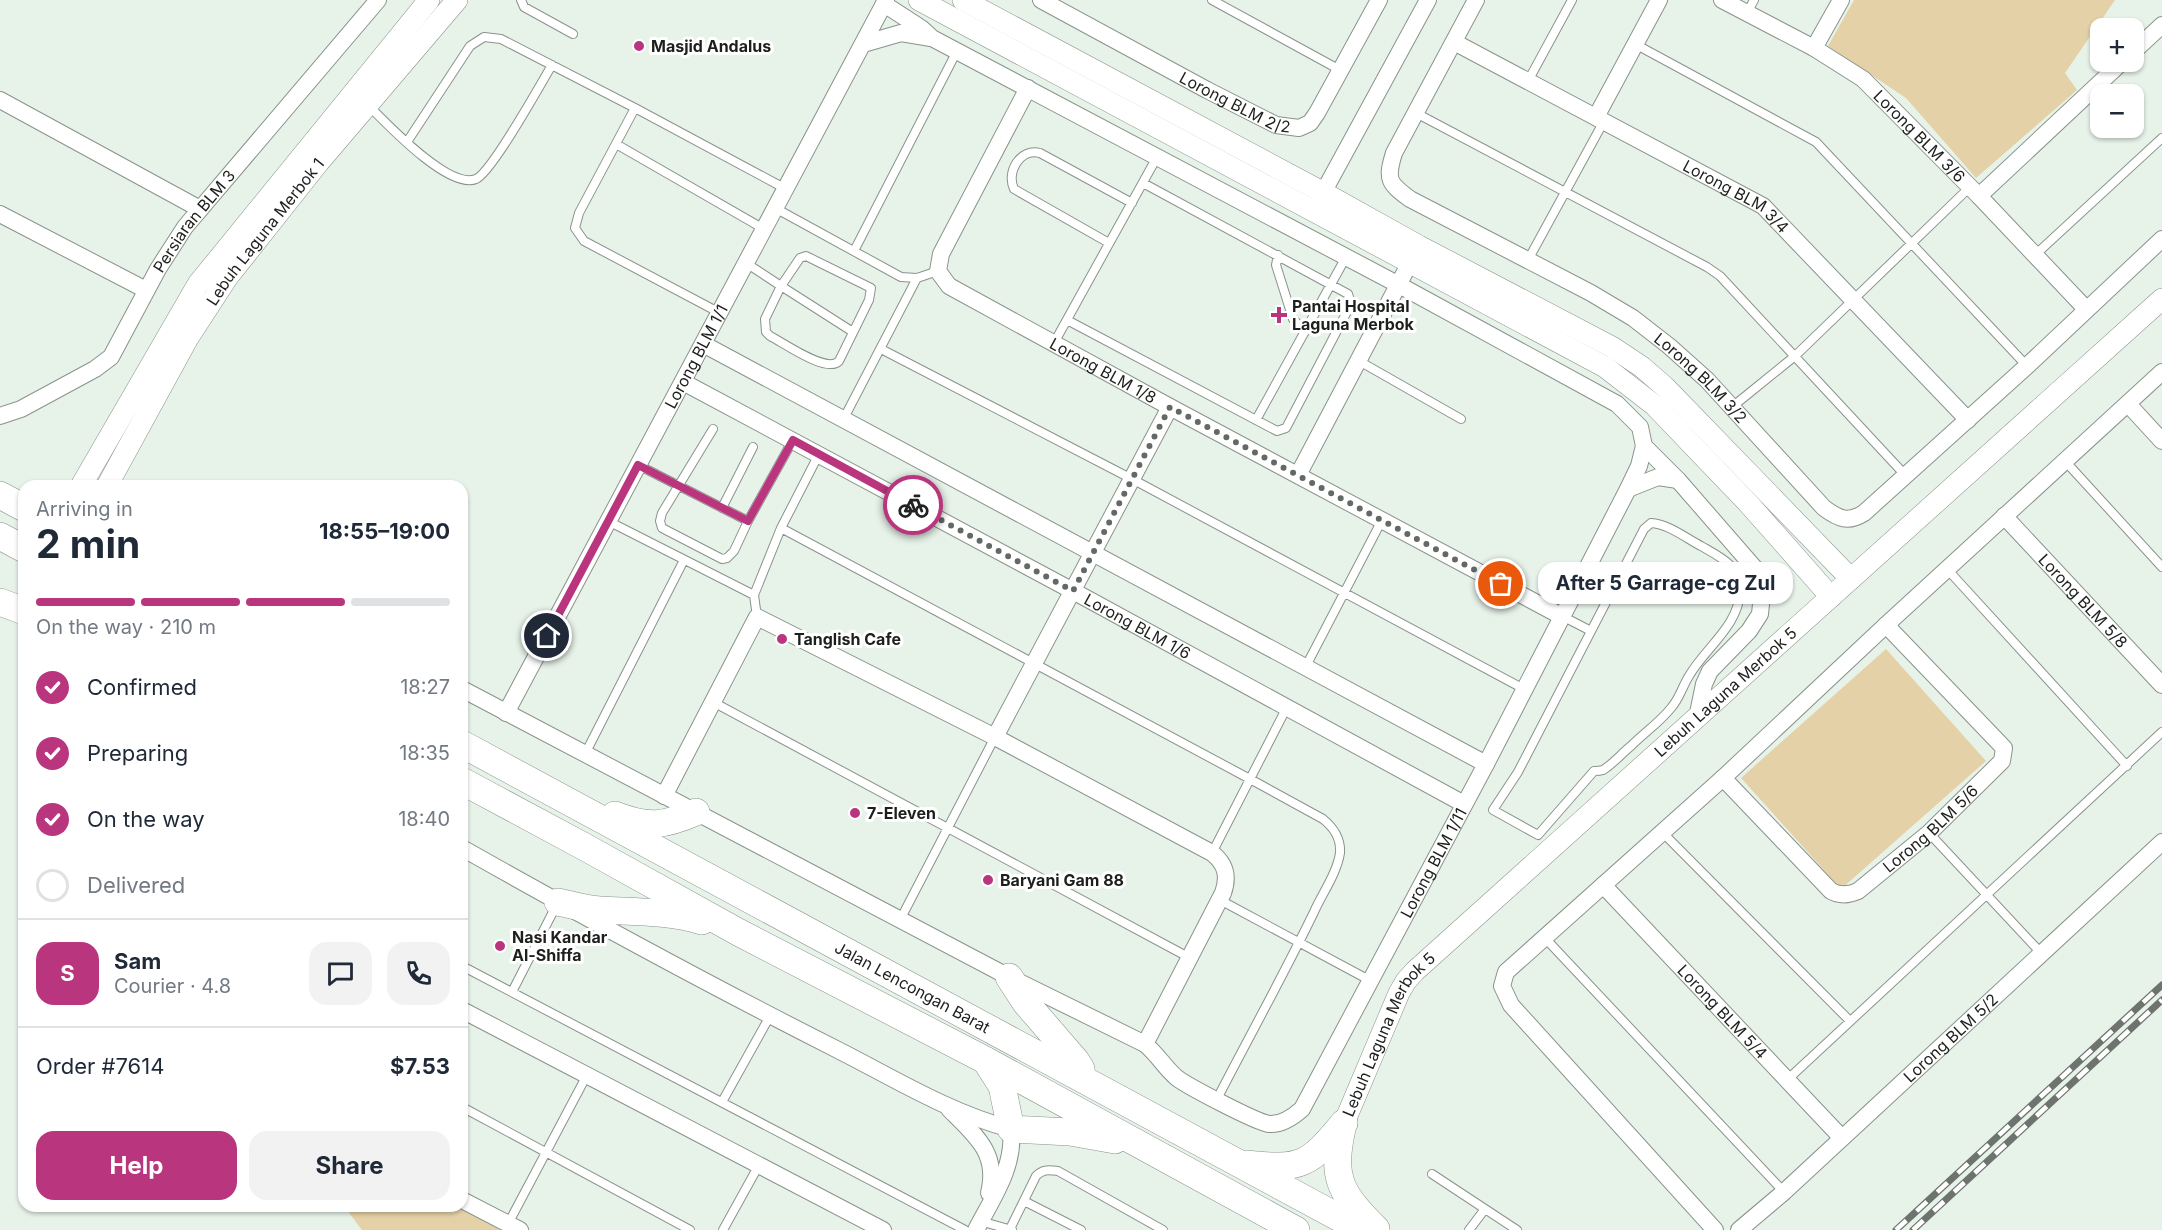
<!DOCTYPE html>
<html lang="en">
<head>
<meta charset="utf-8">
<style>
	body { margin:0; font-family:Inter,sans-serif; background:#f2f2f3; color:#1f2937; height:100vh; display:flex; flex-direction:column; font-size:22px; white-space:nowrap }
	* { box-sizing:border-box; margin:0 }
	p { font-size:20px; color:#747a83 }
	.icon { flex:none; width:33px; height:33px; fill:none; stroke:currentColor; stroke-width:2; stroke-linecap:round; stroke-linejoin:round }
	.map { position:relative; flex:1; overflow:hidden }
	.sheet { position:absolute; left:18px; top:480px; width:450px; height:732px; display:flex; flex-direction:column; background:#fff; border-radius:18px; box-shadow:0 2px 4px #0004 }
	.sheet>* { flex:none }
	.fabs { position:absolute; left:2090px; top:18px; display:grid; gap:12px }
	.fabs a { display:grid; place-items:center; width:54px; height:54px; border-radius:12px; background:#fff; box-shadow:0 2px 4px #0004; font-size:30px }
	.pin { position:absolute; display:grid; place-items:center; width:51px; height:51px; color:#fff; margin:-26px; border:3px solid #fff; border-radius:50%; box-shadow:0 2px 6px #0007 }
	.courier { position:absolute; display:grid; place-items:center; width:60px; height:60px; margin:-30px; border:4px solid #b9367e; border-radius:50%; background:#fff; color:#222; box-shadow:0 2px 8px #0007 }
	.bubble { position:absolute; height:42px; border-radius:18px; background:#fff; box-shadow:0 2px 4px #0004; font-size:20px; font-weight:700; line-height:42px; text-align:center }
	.summary em { font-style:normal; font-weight:700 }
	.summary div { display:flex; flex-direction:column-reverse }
	.summary { display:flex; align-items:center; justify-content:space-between; height:102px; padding:0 18px }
	h1 { font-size:39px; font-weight:700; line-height:45px }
	.bar { display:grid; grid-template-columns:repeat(4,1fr); gap:9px 6px; align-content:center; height:72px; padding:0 18px }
	.bar i { height:8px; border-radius:4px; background:#e0e1e3 }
	.bar .active { background:#b9367e }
	.bar p { grid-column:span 4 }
	.line { display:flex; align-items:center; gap:15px; padding:0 18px; border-top:2px solid #e0e1e3 }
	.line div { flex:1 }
	.round { display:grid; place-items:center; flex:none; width:63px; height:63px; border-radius:18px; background:#f2f2f3 }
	ol { padding:0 18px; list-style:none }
	li { display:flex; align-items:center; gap:18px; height:66px }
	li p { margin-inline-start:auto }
	li .icon { padding:6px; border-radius:50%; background:#b9367e; color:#fff; stroke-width:4 }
	li:last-child { color:#747a83 }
	li i { width:33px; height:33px; border:3px solid #e0e1e3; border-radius:50% }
	.action { display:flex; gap:12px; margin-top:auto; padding:12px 18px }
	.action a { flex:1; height:69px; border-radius:18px; background:#b9367e; color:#fff; font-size:24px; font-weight:700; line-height:69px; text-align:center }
	.action a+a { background:#f2f2f3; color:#1f2937 }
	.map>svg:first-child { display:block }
</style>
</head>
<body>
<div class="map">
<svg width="2162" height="1230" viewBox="0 0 2162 1230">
	<rect width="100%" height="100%" fill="#e7f2e9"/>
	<path fill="#e5d1a7" d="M 1854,0 L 2115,0 L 2065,73 L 2077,90 L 1976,178 L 1906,98 L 1828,46 Z
		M 1886,649 L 1986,761 L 1841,889 L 1741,778 Z
		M 344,1206 L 457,1206 L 501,1230 L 362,1230 Z"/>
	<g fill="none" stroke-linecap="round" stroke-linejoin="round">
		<defs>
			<path id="service" d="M 521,0 L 524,7 L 573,34
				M 1212,0 L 1340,70
				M 1747,13 L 1754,0
				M 1635,44 L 1816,142 L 2027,366
				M 1528,81 L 1572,0
				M 369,106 C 387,124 449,190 476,179 C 492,172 540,85 552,65
				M 635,108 L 579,213 L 575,228 L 584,241 L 720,313
				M 1416,113 L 1707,267 L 1720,276 L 1906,476
				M 407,142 L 470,46 L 484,37 L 501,39 L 635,108 L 786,189
				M 616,144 L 764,229
				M 775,208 L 901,277 L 917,278 L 938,271
				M 1109,243 L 1014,189 C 1006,172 1020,148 1040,153 L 1132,203
				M 854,251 L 957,51
				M 1278,255 L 1276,265 L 1293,319 L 1305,332
				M 2035,255 L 2162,138
				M 1528,260 L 1604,121
				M 746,263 L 781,286 L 800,258 L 806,256 L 871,288 L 869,300 L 839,361 C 827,374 784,343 770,336 L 766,332 L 765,319 L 781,286 L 853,332
				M 1067,320 L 1277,431 L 1286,428 L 1351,304 L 1348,294 L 1143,183
				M 1054,343 L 1157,157
				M 881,349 L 1132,479 L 1524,689
				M 1359,361 L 1461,419
				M 1732,407 L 1795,356 L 1970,187
				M 843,420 L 917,278
				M 1256,420 L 1346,257
				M 713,429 L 662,513 L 660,521 L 662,528 L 722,559 L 727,558 L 734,551 L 748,521
				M 2065,461 L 2162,567
				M 638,465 L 748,521 L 793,440
				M 722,508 L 753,447
				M 608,521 L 754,595
				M 1651,523 C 1668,524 1686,538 1701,546 C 1720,557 1741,566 1740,591 C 1739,626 1705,648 1689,676 C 1682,687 1680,698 1671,708 C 1660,722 1644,733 1631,746 C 1622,753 1613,764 1603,770 C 1600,771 1597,771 1594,771 L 1538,835 L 1493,810 L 1518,772 L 1644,529 Z
				M 781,528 L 1250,779 L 1323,819 C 1334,828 1341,838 1340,853 C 1337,873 1322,894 1314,912 C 1283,976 1249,1037 1217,1099
				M 1947,569 L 2127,766
				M 1562,616 L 1591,631
				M 757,617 L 754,595 L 781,528 L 819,454
				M 1305,668 L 1382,520
				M 713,702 L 1190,958
				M 585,754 L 684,560
				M 1663,833 L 1850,1021
				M 1929,833 L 2041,953
				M 1212,853 L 1287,707
				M 1220,900 L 1371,981
				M 900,920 L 995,737
				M 1544,937 L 1784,1192
				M 462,966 L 965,1230
				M 512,992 L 557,904
				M 1787,1080 L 2162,732
				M 722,1102 L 770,1016
				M 462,1107 L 690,1230
				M 1432,1174 L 1517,1230
				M 1024,1201 L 1081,1230
				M 980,1221 L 1012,1230
				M 508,1224 L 587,1075
				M 1010,1229 L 1036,1176 C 1043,1169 1048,1170 1058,1171 L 1163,1230
				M 723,1230 L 759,1165
				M 1469,1230 L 1485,1209"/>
			<g id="minor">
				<path id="s1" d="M 1041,0 L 1207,90 L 1276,125 L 1299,128 L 1310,123 L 1317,113 L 1379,0"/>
				<path id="s2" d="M 1476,0 L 1394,153 C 1386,179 1388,183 1410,199 L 1591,293 L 1633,318 L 1669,346 L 1707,380 L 1824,508 C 1839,519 1848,523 1864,513 L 2027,366 L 2162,239"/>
				<path id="s3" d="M 1722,0 L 1814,48 L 1863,79 L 1979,196 L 2086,309"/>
				<path d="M 884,4 L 921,28 L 932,38 L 1399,285 L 1617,404 L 1640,427 L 1644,446 L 1678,480 L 1758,572 L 1762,594 L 1760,614 L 1749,631 L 1710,671 L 1704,684 L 1697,718"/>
				<path id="s4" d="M 1454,42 L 1763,206 L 1968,420"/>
				<path d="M 863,44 L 901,33 L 931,38"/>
				<path d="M 1814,48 L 1841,0"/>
				<path d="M 2133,52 L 2162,25"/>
				<path id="s5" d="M 1028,88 L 941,254 L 938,271 L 949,286 L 1170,407 L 1561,616"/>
				<path d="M 0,100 L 200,209"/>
				<path d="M 1596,117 L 1659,0"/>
				<path d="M 1979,196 L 2122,62"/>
				<path d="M 1318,202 L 1428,0"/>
				<path d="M 0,214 L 146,290"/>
				<path d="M 703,344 L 1486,764"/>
				<path id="s6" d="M 683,382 L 1073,591 L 1464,804"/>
				<path d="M 2128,404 L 2162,441"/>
				<path id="s7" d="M 0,416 L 21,409 L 95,369 L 111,357 L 158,269 L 185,227 L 378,0"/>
				<path d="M 1298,475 L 1415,253"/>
				<path d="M 1628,489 L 1658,477 L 1678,480"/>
				<path id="s8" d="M 2004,516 L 2162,685"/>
				<path id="s9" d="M 462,689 L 1009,977 L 1145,1044 C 1158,1055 1166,1069 1177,1078 C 1189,1087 1256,1122 1269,1124 C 1282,1125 1293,1117 1302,1109 L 1486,764 L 1628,489 L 1639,466 L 1644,446"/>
				<path id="s10" d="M 506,713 L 886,0"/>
				<path d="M 995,737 L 1170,407"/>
				<path id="s11" d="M 1723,778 L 1831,891 C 1840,896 1849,895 1858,891 L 1929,833 L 2002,761 L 2004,748 L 1886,625"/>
				<path d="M 664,796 L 757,617 L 995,737 L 1212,853 C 1226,864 1229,876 1223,893 L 1145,1044"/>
				<path d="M 462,848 C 586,918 711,986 838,1050 C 893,1078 950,1113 1011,1129 C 1015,1167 993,1197 976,1230"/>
				<path id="s12" d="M 1603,885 L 1841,1137"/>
				<path d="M 462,1010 L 883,1230"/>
				<path d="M 949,1109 C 975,1135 999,1153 989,1193"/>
				<path d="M 462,1200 L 520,1230"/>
				<path d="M 1715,1230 L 1511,1005 L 1502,986 L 1506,972 L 1723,778 L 1886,625 L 2162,372"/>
				<path id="s13" d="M 1739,1230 L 1784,1192 L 2162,842"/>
			</g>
			<g id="tertiary">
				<path d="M 919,0 L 1605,367 L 1654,405 L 1748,503 L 1831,597"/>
				<path d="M 963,0 L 1324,193 L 1419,246 L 1612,347 L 1642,367 L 1665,387 L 1851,579"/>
				<path d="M 81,486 L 198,284 L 429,0"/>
				<path id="s14" d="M 107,486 L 188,338 L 227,278 L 319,162 L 457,0"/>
				<path id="s15" d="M 1344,1123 L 1399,993 L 1406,981 L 1415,971 L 2162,299"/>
			</g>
			<g id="trunk">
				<path d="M 0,495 L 24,508"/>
				<path d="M 0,536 L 24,549"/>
				<path d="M 0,602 L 24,611"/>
				<path id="s16" d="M 462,744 L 1362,1230"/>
				<path d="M 462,781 L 583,846 L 738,932 L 985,1060 L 1296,1230"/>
				<path d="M 615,815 C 648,828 664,826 696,812"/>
				<path d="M 558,902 C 572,905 586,909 600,910 C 635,912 668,911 702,921"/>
				<path d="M 1009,977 L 1026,1003 L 1076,1061 L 1081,1069 L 1082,1078"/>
				<path d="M 986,1061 L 1002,1086 L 1011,1129 L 1070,1132 L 1115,1140"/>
				<path d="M 1343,1124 C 1331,1177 1338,1191 1376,1229"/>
				<path d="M 1246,1164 C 1302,1170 1309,1165 1344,1123"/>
			</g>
		</defs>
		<use href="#service" stroke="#8a938b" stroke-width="10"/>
		<use href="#minor" stroke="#8a938b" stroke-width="18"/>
		<use href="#tertiary" stroke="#8a938b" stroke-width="22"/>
		<use href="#trunk" stroke="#8a938b" stroke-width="28"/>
		<use href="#service" stroke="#fff" stroke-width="8"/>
		<use href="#minor" stroke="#fff" stroke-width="16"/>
		<use href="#tertiary" stroke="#fff" stroke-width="21"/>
		<use href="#trunk" stroke="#fff" stroke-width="27"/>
		<defs>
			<path id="rail" d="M 1896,1230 L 2162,985
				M 1913,1230 L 2162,1000"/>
		</defs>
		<use href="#rail" stroke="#6d736e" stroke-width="7"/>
		<use href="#rail" stroke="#fff" stroke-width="4.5" stroke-dasharray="14" stroke-linecap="butt"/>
	</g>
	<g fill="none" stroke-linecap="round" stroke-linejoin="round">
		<path stroke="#636964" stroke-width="6" stroke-dasharray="0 10.8" d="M 913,505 L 1073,591 L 1170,407 L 1501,584"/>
		<path stroke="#b9367e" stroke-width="8" d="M 547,636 L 638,465 L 748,521 L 793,440 L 913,505"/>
	</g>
	<g fill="#b9367e" stroke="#fff" stroke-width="2">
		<circle cx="639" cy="46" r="6"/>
		<path d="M1276 306h6v6h6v6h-6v6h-6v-6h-6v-6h6z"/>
		<circle cx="782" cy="639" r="6"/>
		<circle cx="855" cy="813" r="6"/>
		<circle cx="988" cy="880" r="6"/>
		<circle cx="500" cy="946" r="6"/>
	</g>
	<g text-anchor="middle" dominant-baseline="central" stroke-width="6" stroke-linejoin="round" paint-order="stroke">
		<g font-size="16" font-weight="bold" fill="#1c1f1c" stroke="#fff" text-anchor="start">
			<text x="651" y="46">Masjid Andalus</text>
			<text x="1292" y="306">Pantai Hospital<tspan x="1292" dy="18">Laguna Merbok</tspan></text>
			<text x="794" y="639">Tanglish Cafe</text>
			<text x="867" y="813">7-Eleven</text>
			<text x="1000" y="880">Baryani Gam 88</text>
			<text x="512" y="937">Nasi Kandar<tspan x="512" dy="18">Al-Shiffa</tspan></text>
		</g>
		<g font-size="16" fill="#1c1f1c" stroke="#fff">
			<text stroke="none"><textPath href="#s1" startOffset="220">Lorong BLM 2/2</textPath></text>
			<text stroke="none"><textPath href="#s3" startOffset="242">Lorong BLM 3/6</textPath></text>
			<text stroke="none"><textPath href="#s4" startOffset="322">Lorong BLM 3/4</textPath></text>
			<text stroke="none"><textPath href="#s7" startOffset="286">Persiaran BLM 3</textPath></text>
			<text stroke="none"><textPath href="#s14" startOffset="300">Lebuh Laguna Merbok 1</textPath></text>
			<text stroke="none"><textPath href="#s10" startOffset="404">Lorong BLM 1/1</textPath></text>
			<text stroke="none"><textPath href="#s5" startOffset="399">Lorong BLM 1/8</textPath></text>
			<text stroke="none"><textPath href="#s2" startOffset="572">Lorong BLM 3/2</textPath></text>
			<text stroke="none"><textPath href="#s8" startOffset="116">Lorong BLM 5/8</textPath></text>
			<text stroke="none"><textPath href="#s6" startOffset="516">Lorong BLM 1/6</textPath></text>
			<text stroke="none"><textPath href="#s15" startOffset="586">Lebuh Laguna Merbok 5</textPath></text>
			<text stroke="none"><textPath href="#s11" startOffset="280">Lorong BLM 5/6</textPath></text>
			<text stroke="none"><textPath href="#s9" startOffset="1236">Lorong BLM 1/11</textPath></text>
			<text stroke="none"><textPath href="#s16" startOffset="512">Jalan Lencongan Barat</textPath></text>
			<text stroke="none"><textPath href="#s12" startOffset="174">Lorong BLM 5/4</textPath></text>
			<text stroke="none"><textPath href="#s15" startOffset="100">Lebuh Laguna Merbok 5</textPath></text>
			<text stroke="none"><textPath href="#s13" startOffset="286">Lorong BLM 5/2</textPath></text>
		</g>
	</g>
</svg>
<div class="fabs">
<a>+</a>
<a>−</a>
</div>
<div class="pin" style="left:1501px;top:584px;background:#ea580c"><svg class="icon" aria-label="bag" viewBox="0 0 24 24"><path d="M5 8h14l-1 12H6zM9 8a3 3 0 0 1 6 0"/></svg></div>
<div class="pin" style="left:547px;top:636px;background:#1f2937"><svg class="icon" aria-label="home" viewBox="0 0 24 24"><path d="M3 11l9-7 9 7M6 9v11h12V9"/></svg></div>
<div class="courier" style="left:913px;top:505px"><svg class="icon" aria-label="bike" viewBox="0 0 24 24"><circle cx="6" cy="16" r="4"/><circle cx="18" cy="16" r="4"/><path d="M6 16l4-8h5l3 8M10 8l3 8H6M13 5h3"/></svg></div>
<div class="bubble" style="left:1538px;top:562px;width:255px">After 5 Garrage-cg Zul</div>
<section class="sheet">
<div class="summary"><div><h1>2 min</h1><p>Arriving in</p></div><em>18:55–19:00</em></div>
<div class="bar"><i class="active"></i><i class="active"></i><i class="active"></i><i></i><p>On the way · 210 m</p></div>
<ol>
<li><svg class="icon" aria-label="check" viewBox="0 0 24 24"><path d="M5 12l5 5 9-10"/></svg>Confirmed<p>18:27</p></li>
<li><svg class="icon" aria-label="check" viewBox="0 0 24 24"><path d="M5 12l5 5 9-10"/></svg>Preparing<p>18:35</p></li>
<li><svg class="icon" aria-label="check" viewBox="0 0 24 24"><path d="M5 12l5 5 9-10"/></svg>On the way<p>18:40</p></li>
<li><i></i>Delivered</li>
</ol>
<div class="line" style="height:108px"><b class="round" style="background:#b9367e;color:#fff">S</b><div><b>Sam</b><p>Courier · 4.8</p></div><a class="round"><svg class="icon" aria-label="chat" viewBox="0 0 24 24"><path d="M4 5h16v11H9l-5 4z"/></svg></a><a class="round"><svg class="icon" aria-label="phone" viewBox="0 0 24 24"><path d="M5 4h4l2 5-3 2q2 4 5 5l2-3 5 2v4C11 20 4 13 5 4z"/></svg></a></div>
<div class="line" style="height:78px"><div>Order #7614</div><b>$7.53</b></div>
<div class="action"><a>Help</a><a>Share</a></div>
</section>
</div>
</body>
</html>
